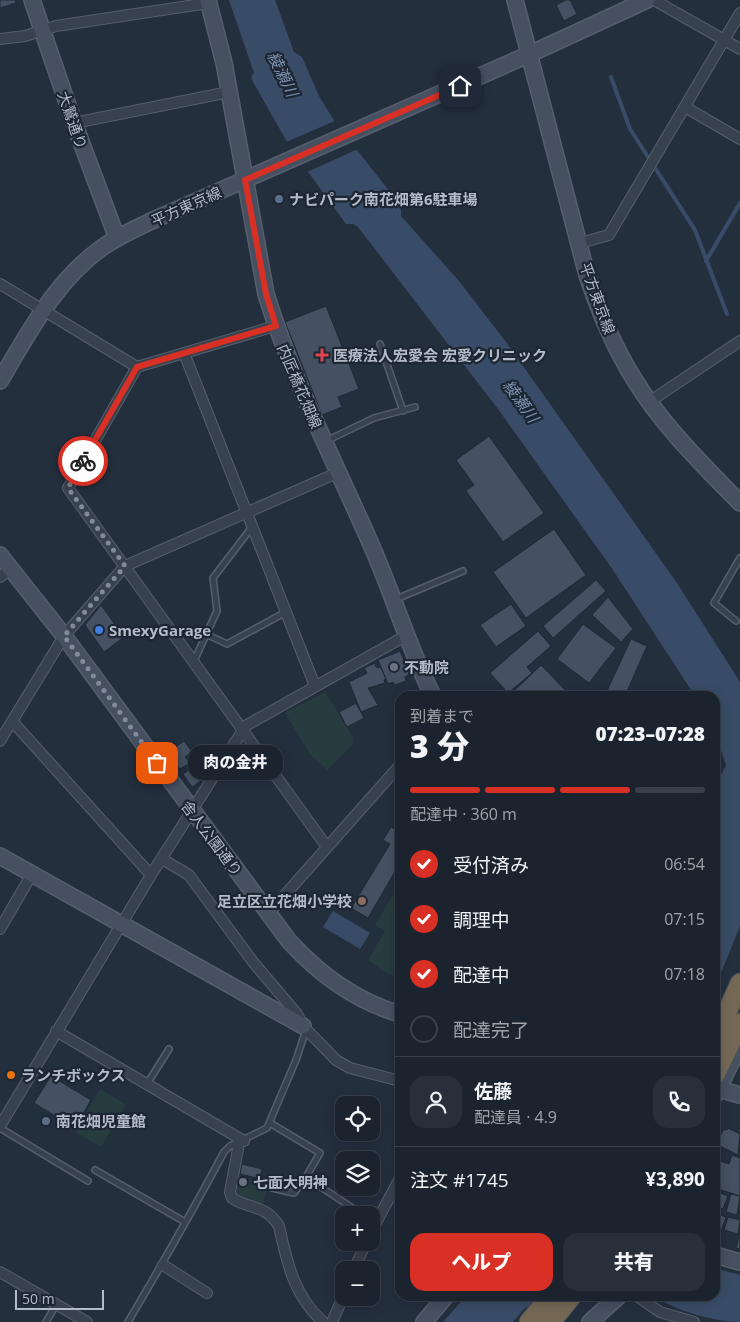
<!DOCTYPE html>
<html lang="ja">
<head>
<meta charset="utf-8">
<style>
	body { margin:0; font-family:"Open Sans","Noto Sans JP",sans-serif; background:#282f3a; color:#f1f3f6; height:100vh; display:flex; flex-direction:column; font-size:19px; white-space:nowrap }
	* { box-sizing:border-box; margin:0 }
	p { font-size:16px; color:#a0a4aa }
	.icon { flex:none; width:28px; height:28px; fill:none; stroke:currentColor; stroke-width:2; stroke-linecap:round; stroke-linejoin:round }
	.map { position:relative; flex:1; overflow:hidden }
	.side { position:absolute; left:395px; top:691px; width:325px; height:610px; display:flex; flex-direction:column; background:#1b232e; border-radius:15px; box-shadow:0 2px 12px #0003,0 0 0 1px #39404a }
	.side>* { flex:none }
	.tools { position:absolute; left:335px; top:1096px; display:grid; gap:10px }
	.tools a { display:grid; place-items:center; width:45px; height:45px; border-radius:10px; background:#1b232e; box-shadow:0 2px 12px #0003,0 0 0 1px #39404a; font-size:25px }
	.scale { position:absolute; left:15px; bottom:12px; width:89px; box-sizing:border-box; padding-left:5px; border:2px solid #b4bcc9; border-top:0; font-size:14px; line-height:18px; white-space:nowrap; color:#b4bcc9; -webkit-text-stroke:4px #1d2633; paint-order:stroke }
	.pin { position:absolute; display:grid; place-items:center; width:42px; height:42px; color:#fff; margin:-21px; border-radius:10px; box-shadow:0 2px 8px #0006 }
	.courier { position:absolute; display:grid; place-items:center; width:50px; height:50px; margin:-25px; border:4px solid #d93025; border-radius:50%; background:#fff; color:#222; box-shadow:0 1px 6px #0007 }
	.bubble { position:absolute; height:35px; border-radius:15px; background:#1b232e; box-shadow:0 2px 12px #0003,0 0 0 1px #39404a; font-size:16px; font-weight:800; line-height:35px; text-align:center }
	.summary em { font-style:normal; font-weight:800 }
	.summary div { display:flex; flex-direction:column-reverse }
	.summary { display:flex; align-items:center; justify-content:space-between; height:85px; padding:0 15px }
	h1 { font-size:32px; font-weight:800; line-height:38px }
	.bar { display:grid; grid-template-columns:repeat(4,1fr); gap:8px 5px; align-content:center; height:60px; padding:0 15px }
	.bar i { height:6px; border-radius:4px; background:#39404a }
	.bar .on { background:#d93025 }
	.bar p { grid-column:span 4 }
	.line { display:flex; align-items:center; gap:12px; padding:0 15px; border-top:1px solid #39404a }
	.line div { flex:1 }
	.round { display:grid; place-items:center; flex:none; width:52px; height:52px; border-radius:15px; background:#282f3a }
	ol { padding:0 15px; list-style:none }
	li { display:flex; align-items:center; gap:15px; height:55px }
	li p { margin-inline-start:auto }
	li .icon { padding:5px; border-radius:50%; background:#d93025; color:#fff; stroke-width:4 }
	li:last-child { color:#a0a4aa }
	li i { width:28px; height:28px; border:2px solid #39404a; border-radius:50% }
	.action { display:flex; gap:10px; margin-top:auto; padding:10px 15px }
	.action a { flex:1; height:58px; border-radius:15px; background:#d93025; color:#fff; font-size:20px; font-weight:800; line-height:58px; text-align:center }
	.action a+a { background:#282f3a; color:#f1f3f6 }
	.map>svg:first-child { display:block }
</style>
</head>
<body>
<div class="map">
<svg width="740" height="1322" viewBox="0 0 740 1322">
	<rect width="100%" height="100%" fill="#242f3e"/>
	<path fill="#263c3f" d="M 325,692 L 353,737 L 352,745 L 327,770 L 310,754 L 285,713 Z
		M 400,883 L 400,979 L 383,971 L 368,960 L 385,931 L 375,925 Z
		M 100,1089 L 126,1105 L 101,1147 L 75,1132 Z
		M 239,1176 L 268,1183 L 263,1205 L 236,1195 Z"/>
	<path fill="#394c67" d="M 229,0 L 275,0 L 294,52 L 302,57 L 319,96 L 335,122 L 401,206 L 401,216 L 459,281 L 506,342 L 677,583 L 740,682 L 740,926 L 715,988 L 715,824 L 720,794 L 720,777 L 726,765 L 715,732 L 715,696 L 695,696 L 613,570 L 498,409 L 358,227 L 353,224 L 346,224 L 290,147 L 253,82 L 251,76 L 254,73 Z
		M 333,911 L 370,933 L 360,949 L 323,927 Z
		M 715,1268 L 740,1275 L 740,1322 C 717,1322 673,1311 656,1296 L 715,1296 Z
		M 466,1296 L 546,1296 L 524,1309 L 513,1322 L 443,1322 Z"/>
	<path fill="#242f3e" d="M 337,120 L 358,149 L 305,173 L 284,143 Z"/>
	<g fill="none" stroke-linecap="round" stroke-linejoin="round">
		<path stroke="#394c67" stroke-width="4" d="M 611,77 L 630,129 L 695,230 L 727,314
			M 706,261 L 740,203"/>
	</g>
	<path fill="#455162" stroke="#1f2835" d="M 0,0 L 15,0 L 16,3 L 0,8 Z
		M 566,0 L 570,0 L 577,14 L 564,21 L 556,5 Z
		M 326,306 L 359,389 L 338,397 L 342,407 L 322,415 L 285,322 Z
		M 489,436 L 544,513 L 503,542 L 466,491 L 474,485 L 456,460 Z
		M 554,529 L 586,575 L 526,618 L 493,572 Z
		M 596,580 L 606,591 L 553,638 L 543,626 Z
		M 608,597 L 633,629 L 621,642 L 592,615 Z
		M 511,604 L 526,626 L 496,647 L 480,625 Z
		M 101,605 L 124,637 L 104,652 L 85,625 Z
		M 583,624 L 616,648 L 589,683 L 557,659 Z
		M 538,631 L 551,646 L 527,667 L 532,673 L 508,693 L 490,673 Z
		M 631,639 L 647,646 L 625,696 L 611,696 L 606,693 Z
		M 400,651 L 410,674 L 405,677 L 406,681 L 395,685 L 393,682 L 388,684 L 378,660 Z
		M 375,663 L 376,667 L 381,668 L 386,679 L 384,680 L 385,683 L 368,688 L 378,705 L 361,712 L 349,682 L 367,673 L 364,668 Z
		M 541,665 L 571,696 L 509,696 Z
		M 356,703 L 364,718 L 347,727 L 339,712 Z
		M 184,741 L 192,752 L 185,757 L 190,763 L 180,769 L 168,752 Z
		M 200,762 L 206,771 L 201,781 L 192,787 L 183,774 Z
		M 391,827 L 399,831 L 400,828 L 400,863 L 368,918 L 351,908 L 390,844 L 383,840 Z
		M 51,1076 L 91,1100 L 75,1128 L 34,1103 Z
		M 728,1128 L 740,1134 L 738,1155 L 716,1144 L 724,1129 L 727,1130 Z
		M 715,1150 L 721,1151 L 718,1163 L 715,1163 Z
		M 732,1155 L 740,1158 L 740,1196 L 715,1188 L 715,1177 L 720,1161 L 729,1164 Z
		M 242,1164 L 262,1169 L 260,1179 L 240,1174 Z
		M 240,1177 L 247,1179 L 245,1187 L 238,1185 Z
		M 715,1191 L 728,1196 L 723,1209 L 715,1206 Z
		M 731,1194 L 740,1196 L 737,1215 L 726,1212 Z
		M 716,1213 L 726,1217 L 718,1240 L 715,1239 Z
		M 728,1217 L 740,1220 L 738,1234 L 724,1230 Z
		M 740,1233 L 740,1249 L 736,1248 Z"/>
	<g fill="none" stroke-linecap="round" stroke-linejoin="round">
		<defs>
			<path id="lane" d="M 380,344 L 403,411
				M 326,441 L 374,418 L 415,407
				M 394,600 L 463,571
				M 736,621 L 714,603 L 740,558
				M 206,634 L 227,644 L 286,612
				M 194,661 L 217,611 L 213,578 L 252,527
				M 147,1084 L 169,1049
				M 270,1123 L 320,1153 L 306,1177 L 363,1215
				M 0,1128 L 88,1181
				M 95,1170 L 185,1222
				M 272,1188 L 294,1193 L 306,1177
				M 46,1322 L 56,1305
				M 128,1322 C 161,1266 193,1210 224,1152 L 230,1146 L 267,1128 L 296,1060 L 306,1030"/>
			<path id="street" d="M 654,0 L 740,49
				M 0,39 L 25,36 L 56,26 L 208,3
				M 685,107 L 740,139
				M 74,123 L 229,92
				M 580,243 L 609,235 L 740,13
				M 0,284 L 137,367
				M 275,326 L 137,367 L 68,488 L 327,847
				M 184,353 L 315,686
				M 649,402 L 740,341
				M 0,577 L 10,569
				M 12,721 L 151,875
				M 0,741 L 64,636 L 125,566 L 337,473
				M 162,859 L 189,875 L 253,962 L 297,1014 L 303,1026 L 336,1060 L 350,1068 L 400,1081
				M 268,914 L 400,765
				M 0,929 L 32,874
				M 56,1031 L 244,1141
				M 0,1126 L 151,875 L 243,730 L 247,725 L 407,635
				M 237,1144 L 238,1149 L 230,1192 L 232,1198 C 252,1211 264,1203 279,1226 C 287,1263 294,1296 323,1322
				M 371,1232 L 400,1178
				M 163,1265 L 207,1293
				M 354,1270 L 366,1242
				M 0,1272 L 87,1322
				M 637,1296 L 660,1312 L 694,1322
				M 332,1322 L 344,1295"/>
			<path id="secondary" d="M 32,0 L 74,123 L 117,238
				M 208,0 L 224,63 L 266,294 C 293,382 336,464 373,549 C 394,597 409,649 433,696
				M 515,0 L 587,275 C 599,311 614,347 634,379 C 662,425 702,464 740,503
				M 0,381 C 29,332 56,280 103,247 C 120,235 139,227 158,218 L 530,54 L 647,0
				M 0,555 L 64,636 L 289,941 C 320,975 355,1001 400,1014
				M 0,856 L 303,1026
				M 715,1088 L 740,1095
				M 715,1095 L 740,1045
				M 715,1255 L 740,1262
				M 424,1322 L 446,1296
				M 590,1322 L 619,1296"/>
			<path id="highway" d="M 715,1039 L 740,983
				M 715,1075 L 740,1023
				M 529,1322 L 551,1296
				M 551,1322 L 572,1296"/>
		</defs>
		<use href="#lane" stroke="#565f6c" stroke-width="8"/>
		<use href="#street" stroke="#565f6c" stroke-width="12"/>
		<use href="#secondary" stroke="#565f6c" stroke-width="18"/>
		<use href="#highway" stroke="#434c59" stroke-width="21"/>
		<use href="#lane" stroke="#38414e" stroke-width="5"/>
		<use href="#street" stroke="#38414e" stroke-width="10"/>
		<use href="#secondary" stroke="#465061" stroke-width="15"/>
		<use href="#highway" stroke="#746855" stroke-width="19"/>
	</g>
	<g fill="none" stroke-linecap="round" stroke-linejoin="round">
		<path stroke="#828b98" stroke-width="5" stroke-dasharray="0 9" d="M 83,461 L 68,488 L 125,566 L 64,636 L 157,763"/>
		<path stroke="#d93025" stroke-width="6" d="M 83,461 L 137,367 L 276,326 L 266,294 L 245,180 L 460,86"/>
	</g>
	<g fill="#5c6f8a" stroke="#1d2633" stroke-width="2">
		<circle cx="279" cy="199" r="5"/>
		<circle cx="46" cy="1121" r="5"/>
	</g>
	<path fill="#e0444e" stroke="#1d2633" stroke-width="2" d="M319.5 347.5h5v5h5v5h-5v5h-5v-5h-5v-5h5z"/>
	<circle fill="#3f7fe0" stroke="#1d2633" stroke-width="2" cx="99" cy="630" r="5"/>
	<g fill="#6b7280" stroke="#1d2633" stroke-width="2">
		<circle cx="394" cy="667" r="5"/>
		<circle cx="243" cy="1182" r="5"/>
	</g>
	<circle fill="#8d6e63" stroke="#1d2633" stroke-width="2" cx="362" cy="901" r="5"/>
	<circle fill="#e8710a" stroke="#1d2633" stroke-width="2" cx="11" cy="1075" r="5"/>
	<g text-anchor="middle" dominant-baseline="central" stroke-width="4.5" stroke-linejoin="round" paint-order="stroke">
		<g font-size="15" fill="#b4bcc9" stroke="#1d2633">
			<text transform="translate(73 120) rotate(71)">大鷲通り</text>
			<text transform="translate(186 206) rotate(-24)">平方東京線</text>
			<text transform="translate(598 298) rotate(70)">平方東京線</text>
			<text transform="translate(300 386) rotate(67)">内匠橋花畑線</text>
			<text transform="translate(212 838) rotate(53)">舎人公園通り</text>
		</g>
		<g font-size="15" font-weight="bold" fill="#b4bcc9" stroke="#1d2633" text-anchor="start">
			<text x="289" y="199">ナビパーク南花畑第6駐車場</text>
			<text x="333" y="355">医療法人宏愛会 宏愛クリニック</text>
			<text x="109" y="630">SmexyGarage</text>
			<text x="404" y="667">不動院</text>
			<text x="352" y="901" text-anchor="end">足立区立花畑小学校</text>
			<text x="21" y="1075">ランチボックス</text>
			<text x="56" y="1121">南花畑児童館</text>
			<text x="253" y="1182">七面大明神</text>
		</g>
		<g font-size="16" font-style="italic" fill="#7c92b1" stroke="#1d2633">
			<text transform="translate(283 74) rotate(64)">綾瀬川</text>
			<text transform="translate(521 401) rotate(54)">綾瀬川</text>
		</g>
	</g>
</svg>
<div class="tools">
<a><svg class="icon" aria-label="locate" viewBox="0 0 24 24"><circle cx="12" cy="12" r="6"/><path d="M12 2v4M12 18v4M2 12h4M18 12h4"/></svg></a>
<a><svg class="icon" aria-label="layers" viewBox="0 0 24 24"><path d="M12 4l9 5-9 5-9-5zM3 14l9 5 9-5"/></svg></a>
<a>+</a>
<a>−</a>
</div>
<div class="scale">50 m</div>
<div class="pin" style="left:157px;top:763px;background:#ea580c"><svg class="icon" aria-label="bag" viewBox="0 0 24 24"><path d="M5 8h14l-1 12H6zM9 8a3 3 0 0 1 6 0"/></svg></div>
<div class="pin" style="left:460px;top:86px;background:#1f2937"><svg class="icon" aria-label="home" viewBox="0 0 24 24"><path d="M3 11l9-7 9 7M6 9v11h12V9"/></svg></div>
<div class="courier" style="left:83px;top:461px"><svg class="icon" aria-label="bike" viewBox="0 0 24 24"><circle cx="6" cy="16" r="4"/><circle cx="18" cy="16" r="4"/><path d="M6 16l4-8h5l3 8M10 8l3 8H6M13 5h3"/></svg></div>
<div class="bubble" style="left:188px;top:745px;width:95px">肉の金井</div>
<section class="side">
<div class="summary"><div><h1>3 分</h1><p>到着まで</p></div><em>07:23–07:28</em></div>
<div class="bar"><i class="on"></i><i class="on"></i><i class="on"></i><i></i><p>配達中 · 360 m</p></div>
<ol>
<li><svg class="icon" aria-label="check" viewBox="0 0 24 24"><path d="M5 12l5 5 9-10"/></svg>受付済み<p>06:54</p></li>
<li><svg class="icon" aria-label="check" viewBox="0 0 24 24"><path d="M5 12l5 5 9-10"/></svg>調理中<p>07:15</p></li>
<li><svg class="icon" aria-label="check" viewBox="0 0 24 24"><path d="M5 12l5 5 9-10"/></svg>配達中<p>07:18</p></li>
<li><i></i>配達完了</li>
</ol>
<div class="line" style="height:90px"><a class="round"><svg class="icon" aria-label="person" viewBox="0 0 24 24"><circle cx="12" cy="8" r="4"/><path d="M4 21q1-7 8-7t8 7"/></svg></a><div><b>佐藤</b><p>配達員 · 4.9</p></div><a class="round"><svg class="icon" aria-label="phone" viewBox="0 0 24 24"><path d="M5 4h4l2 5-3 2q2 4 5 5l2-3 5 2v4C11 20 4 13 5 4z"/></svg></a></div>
<div class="line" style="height:65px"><div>注文 #1745</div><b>¥3,890</b></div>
<div class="action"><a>ヘルプ</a><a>共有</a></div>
</section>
</div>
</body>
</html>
